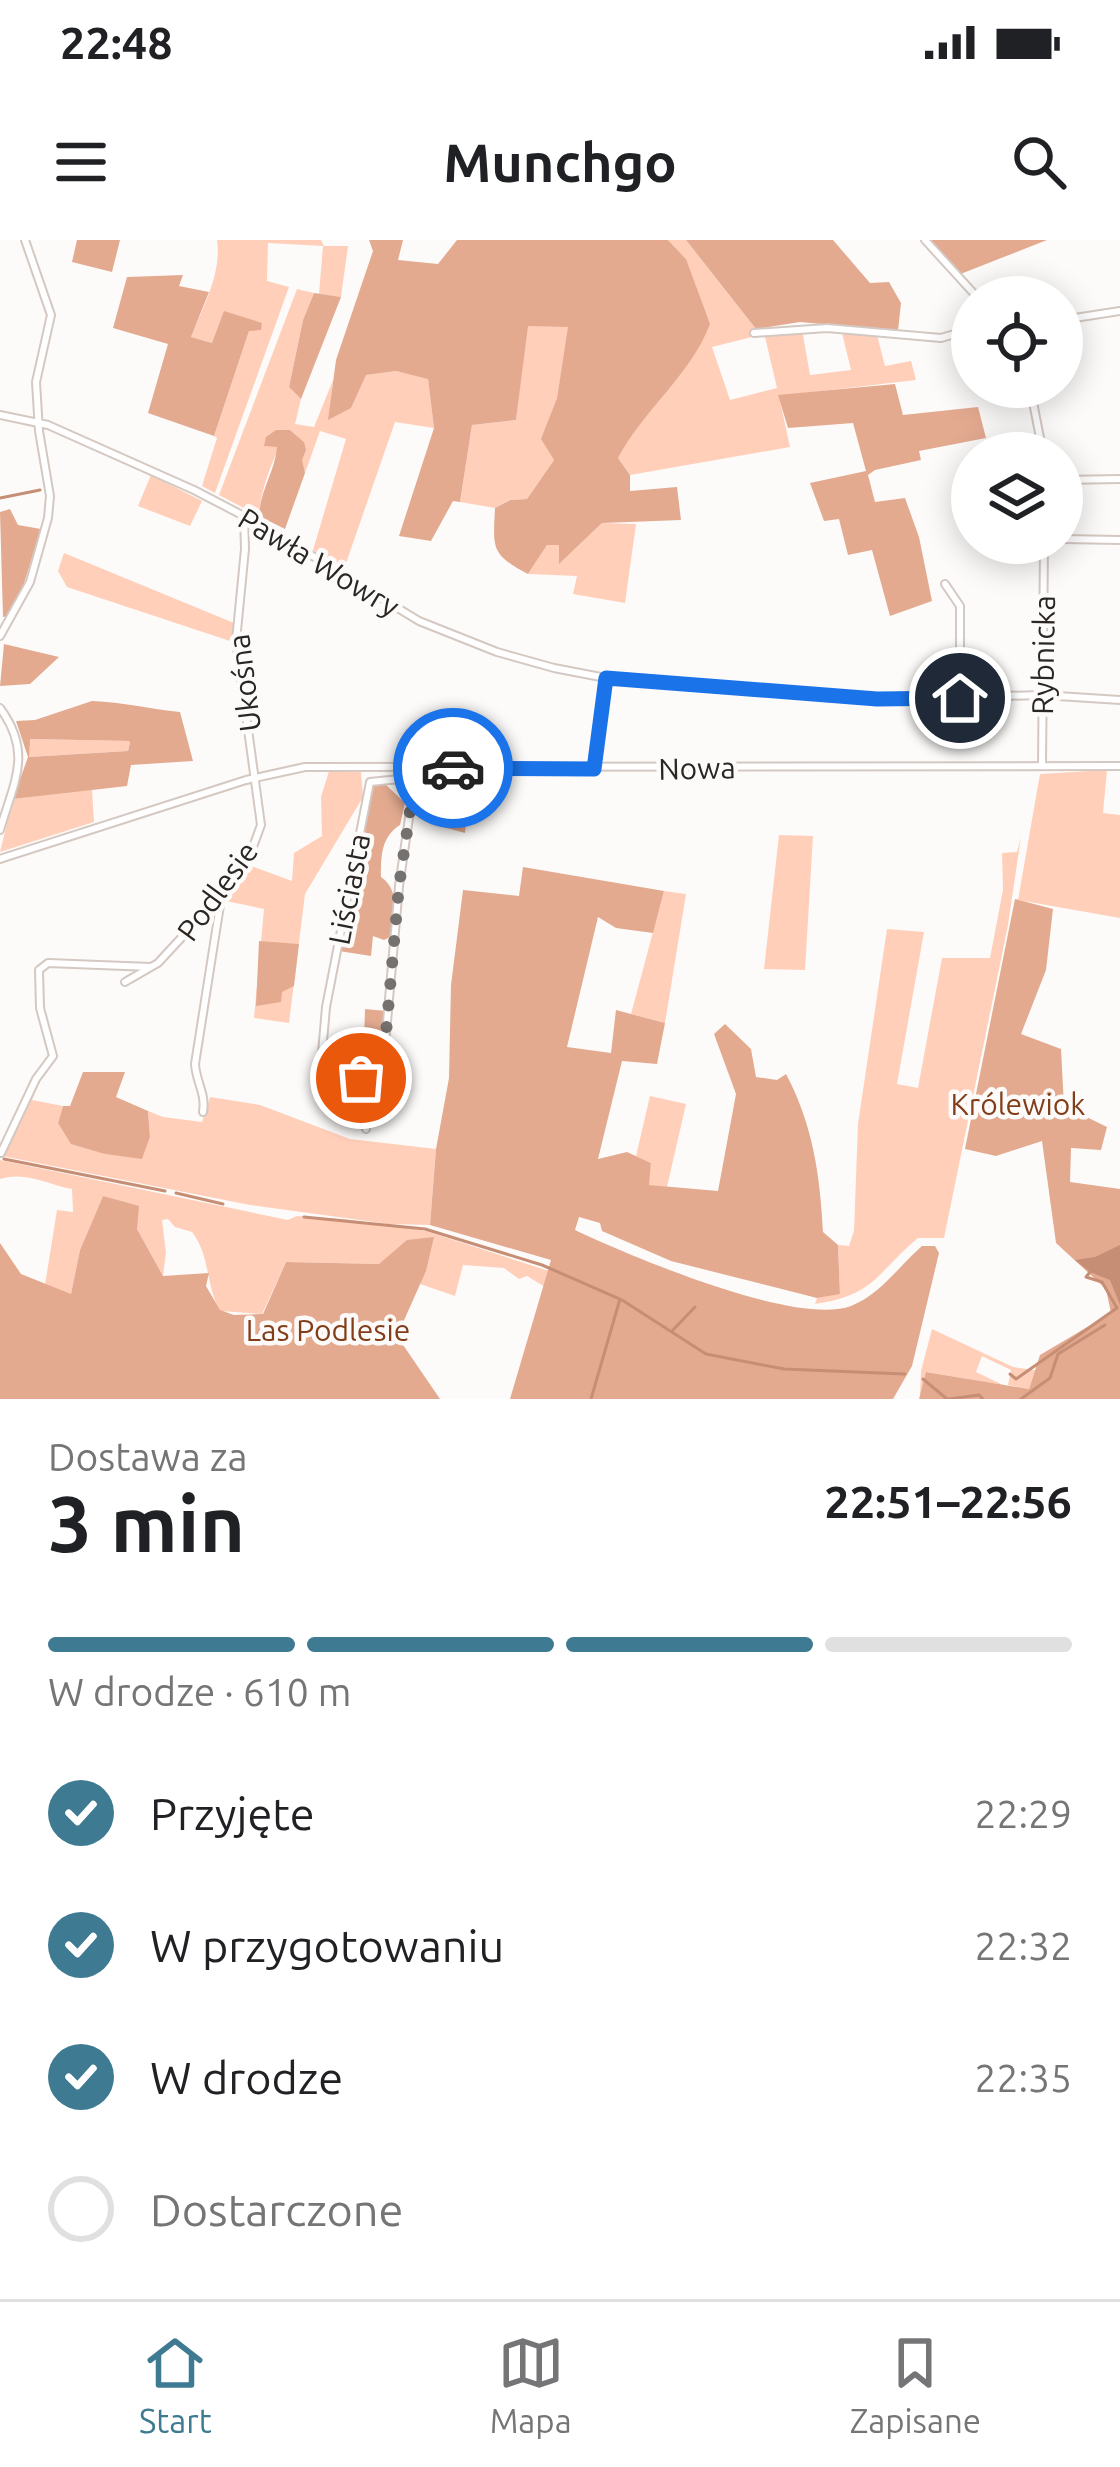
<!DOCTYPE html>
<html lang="pl">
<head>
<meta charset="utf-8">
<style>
	body { margin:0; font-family:Ubuntu,sans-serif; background:#f2f2f2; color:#202124; height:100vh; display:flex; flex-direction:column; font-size:45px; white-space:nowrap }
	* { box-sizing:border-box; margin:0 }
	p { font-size:39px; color:#757577 }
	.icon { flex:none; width:66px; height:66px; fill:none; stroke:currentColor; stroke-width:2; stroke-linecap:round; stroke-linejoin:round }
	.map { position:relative; height:1159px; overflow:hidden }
	.drawer { display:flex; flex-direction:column; background:#fff; flex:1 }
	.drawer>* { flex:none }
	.controls { position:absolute; left:951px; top:36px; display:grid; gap:24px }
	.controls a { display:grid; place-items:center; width:132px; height:132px; border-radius:50%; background:#fff; box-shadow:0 6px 30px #0003; font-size:60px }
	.pin { position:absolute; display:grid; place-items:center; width:102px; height:102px; color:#fff; margin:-51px; border:6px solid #fff; border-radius:50%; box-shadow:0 3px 12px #0007 }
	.courier { position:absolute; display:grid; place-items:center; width:120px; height:120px; margin:-60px; border:9px solid #1a73e8; border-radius:50%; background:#fff; color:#222; box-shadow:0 3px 15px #0007 }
	.headline em { font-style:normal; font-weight:600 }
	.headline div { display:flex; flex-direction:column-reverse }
	.headline { display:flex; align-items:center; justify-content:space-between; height:204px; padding:0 48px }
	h1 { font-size:78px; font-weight:600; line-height:90px }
	.bar { display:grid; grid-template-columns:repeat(4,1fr); gap:18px 12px; align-content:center; height:144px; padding:0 48px }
	.bar i { height:15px; border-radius:9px; background:#e0e0e0 }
	.bar .active { background:#3e7a92 }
	.bar p { grid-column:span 4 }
	ol { padding:0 48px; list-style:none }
	li { display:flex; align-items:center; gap:36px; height:132px }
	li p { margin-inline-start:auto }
	li .icon { padding:12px; border-radius:50%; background:#3e7a92; color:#fff; stroke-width:4 }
	li:last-child { color:#757577 }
	li i { width:66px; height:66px; border:6px solid #e0e0e0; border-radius:50% }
	.status { display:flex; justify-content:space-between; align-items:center; height:84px; padding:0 60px; background:#fff; direction:ltr }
	.status svg { height:33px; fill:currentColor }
	header { display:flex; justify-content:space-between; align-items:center; height:156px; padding:0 48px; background:#fff; font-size:54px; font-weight:600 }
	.dock { display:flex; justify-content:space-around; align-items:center; height:168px; border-top:3px solid #e0e0e0; background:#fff; font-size:33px; color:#757577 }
	.dock a { display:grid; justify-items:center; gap:6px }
	.dock .active { color:#3e7a92 }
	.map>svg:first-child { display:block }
</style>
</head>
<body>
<div class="status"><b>22:48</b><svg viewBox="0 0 49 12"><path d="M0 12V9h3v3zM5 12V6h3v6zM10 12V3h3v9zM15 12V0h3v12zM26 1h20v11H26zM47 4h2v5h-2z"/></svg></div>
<header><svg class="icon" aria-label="menu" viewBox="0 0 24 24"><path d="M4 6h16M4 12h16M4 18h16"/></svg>Munchgo<svg class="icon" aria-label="search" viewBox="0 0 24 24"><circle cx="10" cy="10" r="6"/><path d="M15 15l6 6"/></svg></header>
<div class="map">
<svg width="1120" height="1159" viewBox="0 0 1120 1159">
	<rect width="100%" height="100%" fill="#fdfbf9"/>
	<path fill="#ffcfba" d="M 217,0 L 321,0 L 324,6 L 348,6 L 341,57 L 319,54 L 323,6 L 268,3 L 267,41 L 289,47 L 215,253 L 202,246 L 217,198 L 214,196 L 249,91 L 262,84 L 212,103 L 191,97 C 203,67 222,33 217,0 Z
		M 668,0 L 686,0 L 756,89 L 752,97 L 712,107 L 730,160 L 777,148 L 765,97 L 759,97 L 802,89 L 810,135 L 851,130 L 842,93 L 820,90 L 877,95 L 885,126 L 911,121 L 916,140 L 779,156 L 790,207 L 630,235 L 618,218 L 628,199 L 686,19 Z
		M 297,49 L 314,53 L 303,80 L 289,147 L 301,159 L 295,184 L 314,187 L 333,140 L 329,179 L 351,167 L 365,135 L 396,131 L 428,138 L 434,188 L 395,182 L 344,329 L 313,310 L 346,199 L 320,191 L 305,233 L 301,219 L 304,202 L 290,190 C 275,210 260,251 259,276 L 219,255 Z
		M 527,86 L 569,86 L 557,158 L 542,199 L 554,220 L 527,259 L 509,260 L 495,268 L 460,262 L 472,185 L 516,180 Z
		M 151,235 L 202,261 L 190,286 L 138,266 Z
		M 602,283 L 636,284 L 625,363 L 573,354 L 577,336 L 528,334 L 547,305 L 560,305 L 560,323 Z
		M 64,313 L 234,383 L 233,402 L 67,347 L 58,331 Z
		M 29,499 L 130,501 L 128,511 L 28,517 Z
		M 1107,530 L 1103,573 L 1120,575 L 1120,678 L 1018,660 L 1040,534 Z
		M 329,531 L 361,532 L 363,557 L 305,654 L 289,783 L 254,778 L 264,669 L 226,661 L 224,656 L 246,624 L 292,641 L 294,613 L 322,596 L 321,557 Z
		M 92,549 L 94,582 L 0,612 L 13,559 Z
		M 779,595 L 813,596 L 805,730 L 764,729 Z
		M 1021,597 L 1008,685 L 944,998 L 918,998 C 876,1033 876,1055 815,1064 L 817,1058 L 840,1053 L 838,1005 L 849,1006 L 854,991 L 858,884 L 887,689 L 924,692 L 897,844 L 918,848 L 942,718 L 990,718 L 1003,650 L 1002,613 L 1017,612 Z
		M 664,651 L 686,654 L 665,783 L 631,774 Z
		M 38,842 L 32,860 L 63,866 L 58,883 L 105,914 L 142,918 L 150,897 L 148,871 L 163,877 L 202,882 L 210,857 L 260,865 L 350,899 L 436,909 L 430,985 L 389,984 L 250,965 L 2,916 Z
		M 650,856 L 686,864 L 667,947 L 648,945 L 651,923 L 636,916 Z
		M 0,920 L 288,980 L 297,976 L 344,979 L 426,991 L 549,1031 L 545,1047 L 527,1036 L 519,1039 L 504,1028 L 463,1025 L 455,1056 L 420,1044 L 433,997 L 379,1024 L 286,1022 L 262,1074 L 220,1071 C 205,1044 211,1017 192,992 L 175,987 L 168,979 L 162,980 L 166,1013 L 163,1036 L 137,989 L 103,956 L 80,1010 L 71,1054 L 45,1045 L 57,970 L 73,972 L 72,949 C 45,944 27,931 0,939 Z
		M 932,1089 L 1013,1127 L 1035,1130 L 1029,1149 L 1008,1145 L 1011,1130 L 982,1116 L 976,1132 L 1003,1145 L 927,1132 L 920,1157 L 921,1131 Z"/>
	<path fill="#e3aa90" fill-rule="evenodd" d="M 77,0 L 120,0 L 112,32 L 72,22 Z
		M 369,0 L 403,0 L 398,20 L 438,24 L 457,0 L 668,0 L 686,19 L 710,84 C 690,136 644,169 618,218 L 630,235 L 630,251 L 677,247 L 681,280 L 602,283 L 559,324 L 559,305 L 547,305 L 528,334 C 491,314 493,310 495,268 L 510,260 L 527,259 L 554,220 L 541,199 L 557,158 L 568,87 L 528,86 L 516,180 L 472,185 L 460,262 L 453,261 L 431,301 L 399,296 L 434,188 L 428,139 L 396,131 L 366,135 L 351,168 L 328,180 L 336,120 L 373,11 Z
		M 686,0 L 833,0 L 870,43 L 889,42 L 901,63 L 898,91 L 800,82 L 756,89 Z
		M 927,0 L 1047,0 L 958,35 Z
		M 183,35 L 179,46 L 209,52 L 191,97 L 212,103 L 224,71 L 262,83 L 261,90 L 249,91 L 214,196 L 148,173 L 168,104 L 113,88 L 127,37 Z
		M 314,53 L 341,57 L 301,159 L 289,147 L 303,80 Z
		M 895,144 L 903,175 L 978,167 L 986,198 L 919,211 L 921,220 L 875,230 L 868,235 L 875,262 L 905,258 L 919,297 L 932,361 L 890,376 L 872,310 L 848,315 L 839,279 L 824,281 L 810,243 L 866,231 L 853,183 L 788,188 L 778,155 Z
		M 276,190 L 290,190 L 304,202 L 306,210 L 302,220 L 305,233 L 285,289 L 259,276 C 260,250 275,232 277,207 L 264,206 L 266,197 Z
		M 10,269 L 18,285 L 41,289 L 21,353 L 8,376 L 3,377 L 0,272 Z
		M 4,404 L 59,417 L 30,444 L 0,446 Z
		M 92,461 C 123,462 150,469 180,472 L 193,521 L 131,525 L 127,546 L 13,559 L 28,517 L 16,481 L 35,480 ZM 30,499 L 129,501 L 130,502 L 128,511 L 29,517 Z
		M 465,532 L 464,559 L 468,563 L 465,593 L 439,586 L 447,533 Z
		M 384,543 L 405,563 L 400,585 C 381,597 381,616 381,637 C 401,651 394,675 390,697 L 384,700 L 373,696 L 371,716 L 339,711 L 373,545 Z
		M 523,627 L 664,651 L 653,693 L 616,688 L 598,677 L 567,807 L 611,813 L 616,770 L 665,783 L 657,824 L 622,821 L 598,919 L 627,912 L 651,923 L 649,945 L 718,951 L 736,854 L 714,794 L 725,784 L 751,809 L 756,837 L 777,840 L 786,834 C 813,885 820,935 823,992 L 838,1005 L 840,1054 L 817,1058 L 671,1021 L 602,991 L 600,983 L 579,977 L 575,990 C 628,1015 796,1087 851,1066 C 881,1054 899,1026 922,1006 L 935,1006 L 939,1013 L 912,1126 L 893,1159 L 510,1159 L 551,1020 L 430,985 L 436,909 L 449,838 L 451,745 L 463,650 L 519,656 Z
		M 1015,659 L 1053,669 L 1046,730 L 1021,794 L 1061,809 L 1064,866 L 1107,887 L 1101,910 L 1071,908 L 1070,942 L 1120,949 L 1120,1159 L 919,1159 L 926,1132 L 1029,1149 L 1040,1115 L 1111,1073 L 1106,1049 L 1056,1003 L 1042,901 L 996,916 L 965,909 Z
		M 259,701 L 299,704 L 294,746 L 282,752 L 281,762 L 256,766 Z
		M 365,769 L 386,771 L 382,825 L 363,833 Z
		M 83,832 L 125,832 L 116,857 L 148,871 L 150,897 L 142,919 L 105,914 L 71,904 L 58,883 L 63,866 L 70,866 Z
		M 371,835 L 381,835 L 386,840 L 387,882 L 370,886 L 363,878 L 364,845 Z
		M 103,956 L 139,966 L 137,989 L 163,1036 L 209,1033 L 206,1046 L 220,1070 L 234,1075 L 263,1074 L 286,1022 L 379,1024 L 407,1000 L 434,997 L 426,1031 L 397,1096 L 440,1159 L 0,1159 L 0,1003 L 21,1034 L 71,1054 L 80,1010 Z"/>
	<path fill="#c68e75" d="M 1120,1005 L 1120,1065 L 1110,1040 L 1090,1032 L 1075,1020 L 1095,1017 Z"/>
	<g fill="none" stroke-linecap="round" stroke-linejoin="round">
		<path stroke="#c68e75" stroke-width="3" d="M 0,258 L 40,250
			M 4,919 L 165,951
			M 176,953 L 223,964
			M 304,977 L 425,989 L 542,1025 L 620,1059 L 591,1159
			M 622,1060 L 706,1114 L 784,1129 L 905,1134
			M 672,1091 L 695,1067
			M 1010,1134 L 1016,1139 L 1117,1068 L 1102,1042 L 1086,1037 L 1090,1032
			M 923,1139 L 947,1159
			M 949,1159 L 979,1155 L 983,1159
			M 1021,1159 L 1050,1138 L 1058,1114 L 1105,1085"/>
		<defs>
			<path id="minor" d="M 925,0 L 977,57
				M 1062,80 L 1120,71
				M 754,93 L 827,88 L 941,98 L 972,89
				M 1030,147 L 1043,213
				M 0,175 L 48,185 L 194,250 L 265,287 L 419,381 L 497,412 L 554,428 L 606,438 L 877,459 L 1042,455 L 1120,460
				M 1062,240 L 1120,239
				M 1062,299 L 1120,300
				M 945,344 L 960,366 L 960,458
				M 0,396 L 30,342 L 48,278 L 50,256 L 39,191 L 36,142 L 51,75 L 25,0
				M 0,468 C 33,513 14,541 0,590
				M 1042,526 L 1044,303
				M 594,529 L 606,438
				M 0,619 L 246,540 L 305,527 L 1120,526
				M 125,742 L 151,727
				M 320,836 L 326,767 L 370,542 L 440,535 L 446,528
				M 203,872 C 206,853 196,842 195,824 L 221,659
				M 366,889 L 360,877 L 361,838 L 383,827 L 399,646 L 415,537
				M 1,913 L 36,839 L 53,816 L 40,768 L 39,730 L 48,723 L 151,727 L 158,723 L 220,656 L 254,604 L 261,585 L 236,401 L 245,309 L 244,276"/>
		</defs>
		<use href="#minor" stroke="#d4c8c2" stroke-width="10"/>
		<use href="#minor" stroke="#fff" stroke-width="6"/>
	</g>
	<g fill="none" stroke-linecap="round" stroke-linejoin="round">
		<path stroke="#74716e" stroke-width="12" stroke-dasharray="0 21.6" d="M 361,838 L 383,827 L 399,646 L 415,537 L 440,535 L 446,528 L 453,528"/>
		<path stroke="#1a73e8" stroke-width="15" d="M 453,528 L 594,529 L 606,438 L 877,459 L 960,458"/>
	</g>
	<g text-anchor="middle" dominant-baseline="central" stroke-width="9" stroke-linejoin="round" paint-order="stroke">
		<g font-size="30" fill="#2a2623" stroke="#fdfbf9">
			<text transform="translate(319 322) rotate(31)">Pawła Wowry</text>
			<text transform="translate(1043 415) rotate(-89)">Rybnicka</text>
			<text transform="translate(244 443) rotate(-97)">Ukośna</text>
			<text transform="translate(697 528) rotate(-1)">Nowa</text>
			<text transform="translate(349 649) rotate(-79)">Liściasta</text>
			<text transform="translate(217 651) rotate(-54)">Podlesie</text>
		</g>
		<g font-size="30" fill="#823d19" stroke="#fdfbf9">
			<text x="1018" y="864">Królewiok</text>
			<text x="328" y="1090">Las Podlesie</text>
		</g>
	</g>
</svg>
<div class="controls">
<a><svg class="icon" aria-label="locate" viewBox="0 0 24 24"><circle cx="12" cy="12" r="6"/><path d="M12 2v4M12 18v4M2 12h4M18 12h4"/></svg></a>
<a><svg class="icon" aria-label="layers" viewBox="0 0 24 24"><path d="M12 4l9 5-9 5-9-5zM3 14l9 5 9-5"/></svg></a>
</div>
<div class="pin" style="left:361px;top:838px;background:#ea580c"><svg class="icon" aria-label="bag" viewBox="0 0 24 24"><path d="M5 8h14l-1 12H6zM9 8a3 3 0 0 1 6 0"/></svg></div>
<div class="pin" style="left:960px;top:458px;background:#1f2937"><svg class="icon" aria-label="home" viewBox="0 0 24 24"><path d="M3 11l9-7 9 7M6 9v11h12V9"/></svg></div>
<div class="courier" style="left:453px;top:528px"><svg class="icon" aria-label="car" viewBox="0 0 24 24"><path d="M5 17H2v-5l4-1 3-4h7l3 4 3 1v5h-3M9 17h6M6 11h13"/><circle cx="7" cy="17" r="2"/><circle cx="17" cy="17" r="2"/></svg></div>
</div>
<section class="drawer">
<div class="headline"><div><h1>3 min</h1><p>Dostawa za</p></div><em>22:51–22:56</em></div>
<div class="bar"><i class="active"></i><i class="active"></i><i class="active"></i><i></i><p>W drodze · 610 m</p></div>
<ol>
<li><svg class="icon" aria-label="check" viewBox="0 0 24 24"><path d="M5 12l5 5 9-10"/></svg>Przyjęte<p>22:29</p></li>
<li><svg class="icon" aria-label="check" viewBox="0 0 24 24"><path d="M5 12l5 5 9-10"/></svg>W przygotowaniu<p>22:32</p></li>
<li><svg class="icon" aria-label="check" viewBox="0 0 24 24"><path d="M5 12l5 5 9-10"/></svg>W drodze<p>22:35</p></li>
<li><i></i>Dostarczone</li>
</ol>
</section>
<nav class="dock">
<a class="active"><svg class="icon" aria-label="home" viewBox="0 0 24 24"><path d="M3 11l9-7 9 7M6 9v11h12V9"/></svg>Start</a>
<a><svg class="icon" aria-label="map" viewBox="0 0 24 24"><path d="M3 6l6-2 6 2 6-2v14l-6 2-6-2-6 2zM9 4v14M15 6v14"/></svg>Mapa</a>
<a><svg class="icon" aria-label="saved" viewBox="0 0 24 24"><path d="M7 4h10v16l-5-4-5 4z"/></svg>Zapisane</a>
</nav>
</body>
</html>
